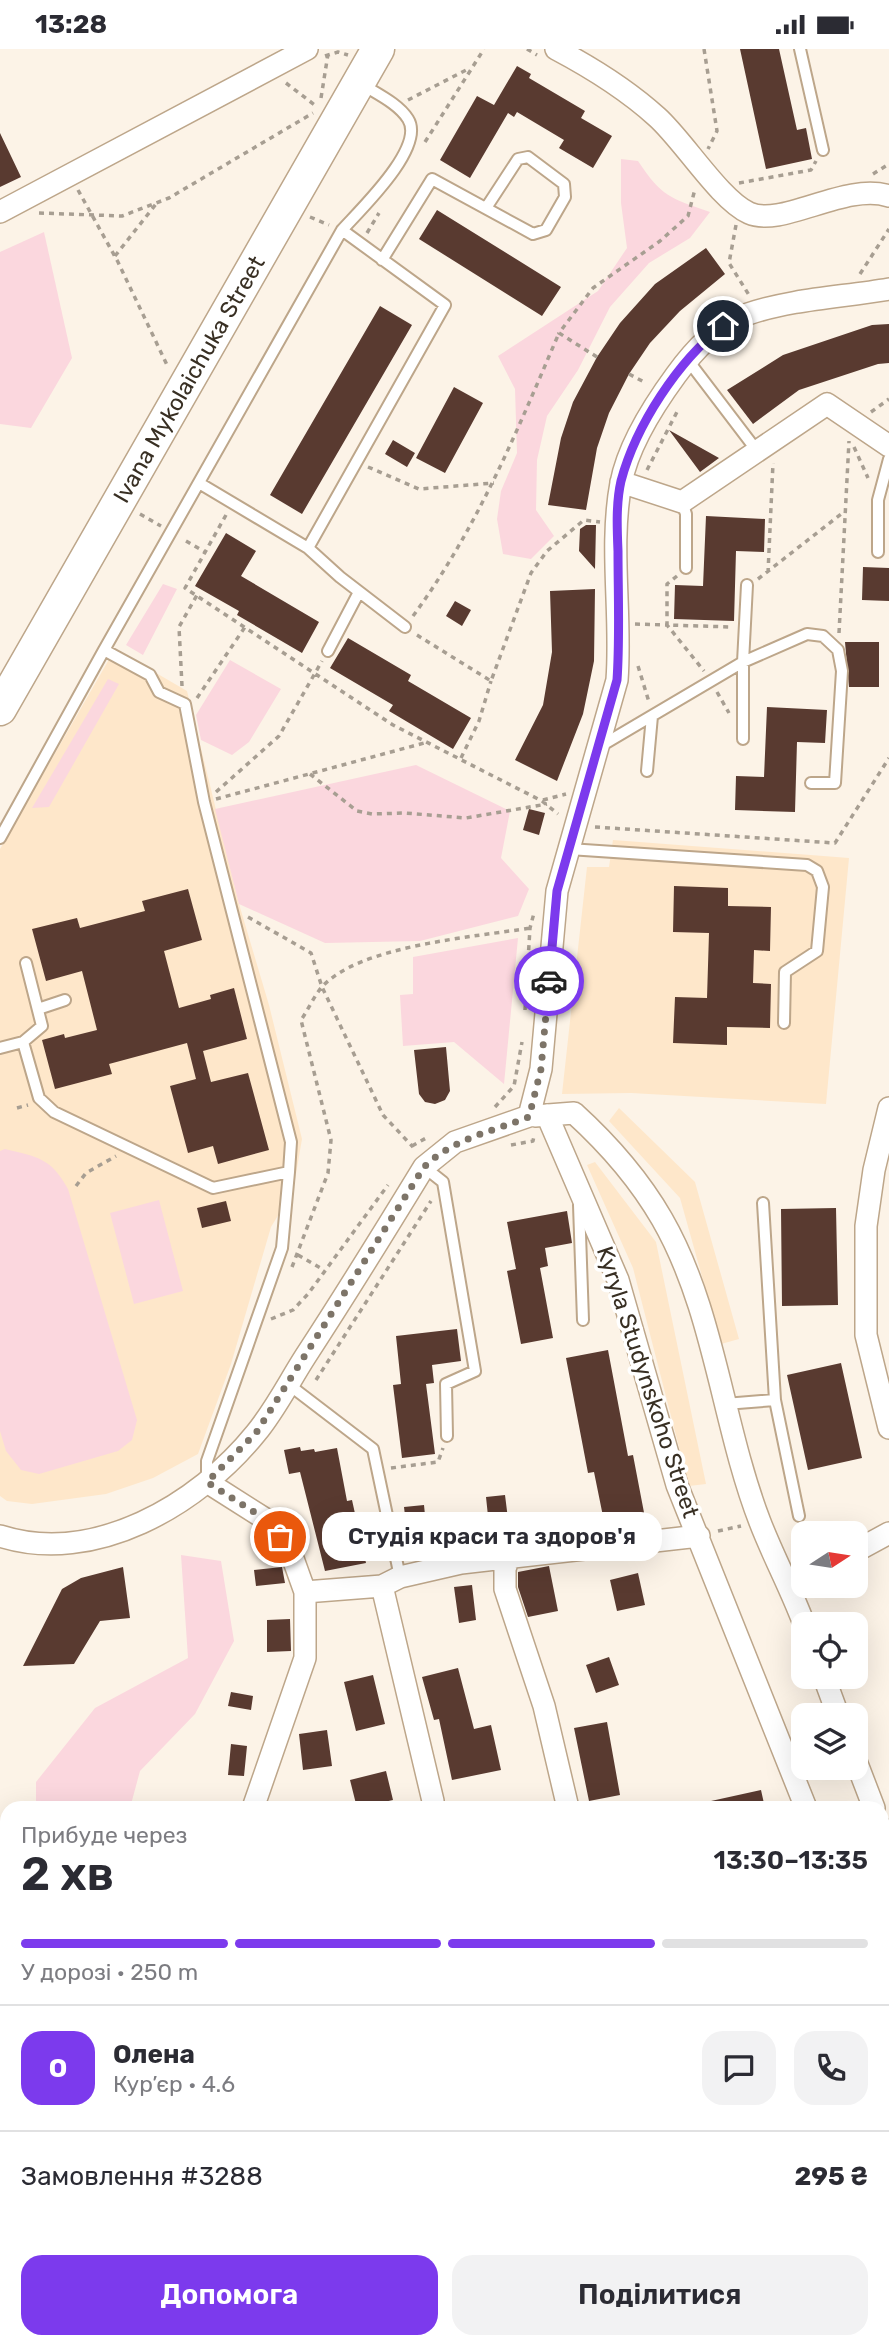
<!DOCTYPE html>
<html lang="uk">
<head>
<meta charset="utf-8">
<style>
	body { margin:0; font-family:Rubik,sans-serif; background:#f2f2f3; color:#2b2b33; height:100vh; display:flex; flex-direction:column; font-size:26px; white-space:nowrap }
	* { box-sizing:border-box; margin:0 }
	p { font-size:23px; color:#7c7c81 }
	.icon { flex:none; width:38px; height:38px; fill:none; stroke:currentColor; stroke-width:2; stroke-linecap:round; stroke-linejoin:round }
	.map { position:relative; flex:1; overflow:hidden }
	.side { position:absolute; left:0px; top:1752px; width:889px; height:548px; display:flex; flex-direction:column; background:#fff; border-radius:21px 21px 0 0; box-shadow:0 7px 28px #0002 }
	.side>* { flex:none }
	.needle { width:46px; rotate:78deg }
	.buttons { position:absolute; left:791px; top:1472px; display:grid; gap:14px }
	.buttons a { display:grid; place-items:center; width:77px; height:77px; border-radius:14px; background:#fff; box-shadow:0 7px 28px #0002; font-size:35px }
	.pin { position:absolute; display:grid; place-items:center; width:60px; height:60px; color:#fff; margin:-30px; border:4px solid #fff; border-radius:50%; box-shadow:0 2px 7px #0007 }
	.courier { position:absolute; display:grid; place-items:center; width:70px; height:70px; margin:-35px; border:5px solid #7c3aed; border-radius:50%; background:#fff; color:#222; box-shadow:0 2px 9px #0007 }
	.bubble { position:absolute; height:49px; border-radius:21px; background:#fff; box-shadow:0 7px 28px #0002; font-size:23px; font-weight:600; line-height:49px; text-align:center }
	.overview em { font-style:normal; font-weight:600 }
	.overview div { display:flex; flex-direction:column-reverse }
	.overview { display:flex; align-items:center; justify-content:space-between; height:119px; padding:0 21px }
	h1 { font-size:46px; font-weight:600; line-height:52px }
	.bar { display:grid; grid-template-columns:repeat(4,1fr); gap:10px 7px; align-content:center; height:84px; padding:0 21px }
	.bar i { height:9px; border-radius:5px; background:#e1e1e2 }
	.bar .current { background:#7c3aed }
	.bar p { grid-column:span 4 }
	.line { display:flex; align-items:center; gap:18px; padding:0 21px; border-top:2px solid #e1e1e2 }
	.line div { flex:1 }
	.round { display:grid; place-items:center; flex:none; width:74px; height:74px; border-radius:21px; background:#f2f2f3 }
	.primary-button { display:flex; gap:14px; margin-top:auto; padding:14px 21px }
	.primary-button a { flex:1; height:80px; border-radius:21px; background:#7c3aed; color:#fff; font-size:28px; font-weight:600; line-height:80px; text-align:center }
	.primary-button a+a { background:#f2f2f3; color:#2b2b33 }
	.status { display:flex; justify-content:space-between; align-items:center; height:49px; padding:0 35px; background:#fff; direction:ltr }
	.status svg { height:19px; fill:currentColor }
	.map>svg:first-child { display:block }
</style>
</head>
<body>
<div class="status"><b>13:28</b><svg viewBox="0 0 49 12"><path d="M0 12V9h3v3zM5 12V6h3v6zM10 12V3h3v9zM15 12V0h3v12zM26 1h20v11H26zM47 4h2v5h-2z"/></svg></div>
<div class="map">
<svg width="889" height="2298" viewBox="0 0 889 2298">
	<rect width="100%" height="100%" fill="#fcf3e7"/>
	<path fill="#fee7ca" d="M 115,600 L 187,642 L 239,855 L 269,956 L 302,1090 L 293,1142 L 271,1178 L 231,1315 L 198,1405 L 153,1429 L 106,1445 L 32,1455 L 7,1452 L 0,1447 L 0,800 Z
		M 613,791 L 849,809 L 826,1055 L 631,1044 L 562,1045 L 587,818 L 609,818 Z
		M 619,1059 L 695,1133 L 739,1290 L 721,1295 L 680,1149 L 609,1072 Z
		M 595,1113 L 656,1193 L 706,1435 L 689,1437 L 633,1219 L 587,1116 Z"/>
	<path fill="#fbd7de" d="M 621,110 L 638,112 C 662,148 670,149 710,163 L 690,189 L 649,214 L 610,258 L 578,321 L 547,367 L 537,411 L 536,461 L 554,487 L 531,510 L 503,505 L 497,470 L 501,442 L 517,404 L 515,340 L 498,307 L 598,242 L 627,199 L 621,154 Z
		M 44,183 L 72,309 L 31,379 L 0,375 L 0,203 Z
		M 163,535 L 177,540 L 143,606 L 126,596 Z
		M 230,611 L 281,640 L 249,693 L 232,706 L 201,691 L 196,666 Z
		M 108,630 L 119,635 L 49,758 L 32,759 Z
		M 416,716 L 510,762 L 501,809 L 529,840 L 518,867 L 420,892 L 325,894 L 239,855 L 215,760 Z
		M 518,889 L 504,1035 L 454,993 L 403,997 L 400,946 L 413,945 L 413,908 Z
		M 5,1100 C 38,1108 51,1109 68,1140 L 137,1371 L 132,1391 L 118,1402 L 39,1425 L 21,1421 L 6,1402 L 0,1382 L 0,1102 Z
		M 159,1151 L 183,1242 L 134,1255 L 110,1164 Z
		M 181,1506 L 221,1512 L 234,1592 L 195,1665 L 140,1722 L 130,1759 L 36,1759 L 36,1733 L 95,1659 L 188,1609 Z"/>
	<path fill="#593a30" d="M 740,0 L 779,0 L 797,81 L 806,79 L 812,110 L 766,120 Z
		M 517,17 L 531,25 L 529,29 L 585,62 L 581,69 L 612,87 L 593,119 L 559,99 L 564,91 L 517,63 L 514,68 L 508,64 L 470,129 L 440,111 L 477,47 L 494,56 Z
		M 0,84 L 21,128 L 0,138 Z
		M 437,161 L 561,238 L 542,267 L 419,190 Z
		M 706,199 L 725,225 L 680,262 L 650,294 L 629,325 L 609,364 L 597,399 L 586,461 L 548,456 L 561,389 L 573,353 L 597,308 L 620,274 L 655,235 Z
		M 380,257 L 412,276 L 302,465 L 270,446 Z
		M 889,275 L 889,314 L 878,315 L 799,341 L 753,375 L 727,341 L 783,306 L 872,276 Z
		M 454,338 L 483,354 L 445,424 L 416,409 Z
		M 669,381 L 719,409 L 700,423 Z
		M 393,391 L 415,404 L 407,418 L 385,405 Z
		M 706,467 L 765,470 L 764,503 L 736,502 L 734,572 L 674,570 L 675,536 L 703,537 Z
		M 586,476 L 596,476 L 595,520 L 579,502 L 580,480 Z
		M 226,484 L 256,502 L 241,527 L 319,573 L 302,604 L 237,566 L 239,562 L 195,537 Z
		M 863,518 L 889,519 L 889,552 L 862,551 Z
		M 595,540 L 594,612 L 583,665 L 557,732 L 515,711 L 543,656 L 552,603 L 550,542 Z
		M 455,552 L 471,561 L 462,577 L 446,567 Z
		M 348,589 L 411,626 L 408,632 L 471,669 L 453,700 L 389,662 L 393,656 L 330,619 Z
		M 845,593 L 879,593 L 879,638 L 849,638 Z
		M 767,658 L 827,661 L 825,694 L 797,693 L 795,763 L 735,761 L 736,727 L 764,728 Z
		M 529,760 L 545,764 L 539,786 L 523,781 Z
		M 674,837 L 728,839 L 728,857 L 771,858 L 770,902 L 754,901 L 753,934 L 771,935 L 770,979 L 727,978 L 727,996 L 673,994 L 675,948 L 707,949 L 709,884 L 673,883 Z
		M 188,840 L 202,891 L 164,902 L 179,959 L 211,950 L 210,946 L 234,939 L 247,990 L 203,1002 L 211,1033 L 248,1024 L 269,1101 L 218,1115 L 213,1097 L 188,1104 L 170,1037 L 196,1030 L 187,994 L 109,1015 L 112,1025 L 55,1040 L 42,991 L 64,985 L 65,989 L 97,981 L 82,922 L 46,932 L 32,880 L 77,869 L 80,879 L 145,862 L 142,852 Z
		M 446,998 L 450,1042 L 445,1051 L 435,1055 L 425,1053 L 419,1045 L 414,1001 Z
		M 226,1152 L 231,1172 L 202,1179 L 197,1159 Z
		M 836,1159 L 838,1256 L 782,1257 L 781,1160 Z
		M 567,1162 L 572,1194 L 545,1199 L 548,1217 L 540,1219 L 553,1289 L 521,1295 L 507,1222 L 516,1220 L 507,1173 Z
		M 457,1280 L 461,1312 L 432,1316 L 434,1334 L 426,1335 L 435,1405 L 402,1409 L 393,1336 L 401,1335 L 396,1287 Z
		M 608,1301 L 628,1407 L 633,1406 L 646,1474 L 606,1482 L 594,1423 L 588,1424 L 566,1309 Z
		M 841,1314 L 862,1409 L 808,1421 L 787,1326 Z
		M 300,1398 L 301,1402 L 314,1400 L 315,1403 L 337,1399 L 347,1452 L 352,1451 L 366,1514 L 325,1522 L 300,1423 L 289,1425 L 284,1401 Z
		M 505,1446 L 508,1470 L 574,1464 L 575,1477 L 566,1478 L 567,1489 L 537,1492 L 535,1481 L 490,1486 L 486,1448 Z
		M 424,1456 L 429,1506 L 410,1509 L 404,1458 Z
		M 549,1517 L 558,1562 L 528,1568 L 518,1538 L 518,1523 Z
		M 123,1518 L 130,1569 L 100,1572 L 74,1615 L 23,1617 L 62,1540 L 81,1529 Z
		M 282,1518 L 285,1534 L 256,1537 L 254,1521 Z
		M 638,1524 L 645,1556 L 617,1562 L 610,1531 Z
		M 472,1536 L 476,1571 L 459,1574 L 454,1538 Z
		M 290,1570 L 291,1602 L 267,1603 L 267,1571 Z
		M 609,1608 L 619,1636 L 596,1644 L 586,1616 Z
		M 458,1619 L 474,1680 L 491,1676 L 501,1721 L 452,1731 L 439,1670 L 434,1671 L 422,1628 Z
		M 373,1626 L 385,1675 L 356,1682 L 344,1633 Z
		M 231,1643 L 253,1647 L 251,1661 L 228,1657 Z
		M 607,1673 L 620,1746 L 589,1752 L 574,1679 Z
		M 327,1681 L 332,1717 L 303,1721 L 299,1685 Z
		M 231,1695 L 247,1697 L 244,1727 L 228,1726 Z
		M 386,1722 L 393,1751 L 357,1759 L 350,1731 Z
		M 761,1741 L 765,1759 L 712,1759 L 711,1752 Z"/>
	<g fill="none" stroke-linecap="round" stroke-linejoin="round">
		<defs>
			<path id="lane" d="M 800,0 L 823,101
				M 382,211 L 432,130 L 533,185 L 546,181 L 565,148 L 564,135 L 528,108 L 518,110 L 486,159
				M 687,310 L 751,394
				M 199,434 L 308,499 L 445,256 L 342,181
				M 682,453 L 686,465 L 686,519
				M 308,499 L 340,528 L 405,578
				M 878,503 L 878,451 L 889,410
				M 328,602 L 359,543
				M 743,690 L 743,613 L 807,585 L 823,587 L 838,601 L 842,622 L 835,734 L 811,734
				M 599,698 L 743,613 L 747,536
				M 647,722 L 652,667
				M 0,789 L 104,601
				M 569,800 L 807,816 L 817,822 L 823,838 L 817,902 L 785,923 L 784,974
				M 38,960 L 65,951
				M 23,993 L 42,977 L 26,914
				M 0,999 L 23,993 L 39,1049 L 54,1063 L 213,1139 L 289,1123 L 291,1093 L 204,753 L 185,655 L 159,643 L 150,626 L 104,601 L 342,181 C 361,160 426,98 408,70 C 398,54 375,44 360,34
				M 424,1118 L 443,1133 L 475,1322 L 446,1335 L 447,1387
				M 763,1154 L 775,1351 L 799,1467
				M 579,1156 L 583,1271
				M 288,1335 L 373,1400 L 400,1528
				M 725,1355 L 775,1351
				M 207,1432 L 207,1412 L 282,1199 L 289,1123"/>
			<path id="street" d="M 556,0 C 592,19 626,40 657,68 C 683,91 720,151 749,164 C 782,179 845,133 889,147
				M 0,163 L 307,0
				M 621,433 L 682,453 L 827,355 L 889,397
				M 889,1059 L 874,1121 L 866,1177 L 866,1286 L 889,1379
				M 547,1066 L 618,1231 L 677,1436 L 806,1759
				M 535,1067 L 574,1064 C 607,1094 640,1132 662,1170 C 715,1262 722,1375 760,1473 C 773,1507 791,1540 804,1575
				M 207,1433 L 270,1473 L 291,1504 L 305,1543 L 305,1609 L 253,1759
				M 0,1487 C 94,1517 198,1456 256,1384 C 275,1361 289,1333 305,1308 C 346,1245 385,1182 424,1118 L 455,1093 L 529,1067 L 541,1020 L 557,842 L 617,631 C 622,566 609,498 621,434 C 628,397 654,356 676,326 C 695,300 717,276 748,265 C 792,250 843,248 889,240
				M 856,1502 L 889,1484
				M 509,1508 L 505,1520 L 505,1540 L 544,1657 L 568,1759
				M 382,1537 L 433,1752
				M 305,1543 L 382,1537 L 400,1528 L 461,1514 L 699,1487
				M 824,1628 L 838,1666
				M 856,1712 L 874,1759
				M 882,1779 L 889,1797
				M 146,2292 L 148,2298"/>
			<g id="secondary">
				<path id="s1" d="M 0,660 L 378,0"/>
			</g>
		</defs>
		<use href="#lane" stroke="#bda68a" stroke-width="14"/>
		<use href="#street" stroke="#bda68a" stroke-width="24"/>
		<use href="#secondary" stroke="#bda68a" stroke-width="35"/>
		<path stroke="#a79e92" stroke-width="3.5" stroke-dasharray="5 5" stroke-linecap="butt" d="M 527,0 L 537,6
			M 704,0 L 717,82 L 708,100
			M 325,7 L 338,3 L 348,6
			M 286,34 L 316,57
			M 321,49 L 328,5
			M 408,51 L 470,19
			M 425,93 L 484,0
			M 873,125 L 889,115
			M 739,134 L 811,121 L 816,112
			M 78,141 L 118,213 L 168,318
			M 39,164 L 122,167 L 169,149 L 313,64
			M 310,168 L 329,176
			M 736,176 L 729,214 L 749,246
			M 367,184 L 379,164
			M 115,207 L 156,155
			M 860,225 L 889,180
			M 597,308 L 559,284 L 593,239 L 660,192 L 688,167 L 695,140
			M 629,325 L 646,334
			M 871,363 L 889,350
			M 854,398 L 868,429
			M 368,418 L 419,440 L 494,434
			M 647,421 L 679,359
			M 140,465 L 161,477
			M 226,466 L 185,539 L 393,676 L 542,752 L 558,765
			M 186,492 L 205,503
			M 768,524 L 773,414
			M 677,527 L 667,535 L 667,576 L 732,578
			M 758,530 L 845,462
			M 413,567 C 477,480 517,382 559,284
			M 635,575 L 667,576 L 704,622
			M 839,584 L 849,392
			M 417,586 L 491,632 L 531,524 L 547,502 L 584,471 L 600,473
			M 638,617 L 649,653
			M 182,637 L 179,578 L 197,546
			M 717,643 L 729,664
			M 197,649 L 245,578
			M 461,709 L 479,672 L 491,632
			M 310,725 L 357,762 L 372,765 L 405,764 L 466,769 L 547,755
			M 216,743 L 279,687 L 322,612
			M 216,750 L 428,693
			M 543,751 L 566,745
			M 595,778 L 835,794 L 889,709
			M 248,868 L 311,904 L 322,938 L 383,1066 L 413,1098
			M 525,961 L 530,879 L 534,864
			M 495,1058 L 514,1037 L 522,993
			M 17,1059 L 28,1056
			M 511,1096 L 533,1092 L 534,1087
			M 412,1097 L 428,1088
			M 76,1137 L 86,1124 L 116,1107
			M 298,1206 L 324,1221
			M 292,1218 L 328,1124 L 331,1091 L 301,971 C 308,961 313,949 321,939 C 358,896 476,888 530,879
			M 271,1270 L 293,1261 L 308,1245 L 388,1136
			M 316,1331 L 431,1152
			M 391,1419 L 438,1413 L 443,1399
			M 718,1482 L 741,1477
			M 0,2210 L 7,2204"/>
		<use href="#lane" stroke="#fff" stroke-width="10"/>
		<use href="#street" stroke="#fff" stroke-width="21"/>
		<use href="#secondary" stroke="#fff" stroke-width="32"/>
	</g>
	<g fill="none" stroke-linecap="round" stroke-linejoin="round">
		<path stroke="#7d7468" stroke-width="7" stroke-dasharray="0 12.6" d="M 280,1488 L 270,1473 L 207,1433 L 256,1384 L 424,1118 C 454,1089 491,1083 529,1068 L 541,1020 L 549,932"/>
		<path stroke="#7c3aed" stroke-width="9" d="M 549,932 L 557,842 L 617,631 C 620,588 618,545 618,502 C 617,479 616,454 621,432 C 636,376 678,312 723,277"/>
	</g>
	<g text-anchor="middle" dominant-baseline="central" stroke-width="7" stroke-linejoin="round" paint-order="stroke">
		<g font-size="23" fill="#382f23" stroke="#fff">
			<text stroke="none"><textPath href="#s1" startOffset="380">Ivana Mykolaichuka Street</textPath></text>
			<text transform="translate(648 1333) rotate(72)">Kyryla Studynskoho Street</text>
		</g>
	</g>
</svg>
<div class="buttons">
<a><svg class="needle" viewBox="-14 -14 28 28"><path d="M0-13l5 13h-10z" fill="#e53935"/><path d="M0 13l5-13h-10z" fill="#7c7c81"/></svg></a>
<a><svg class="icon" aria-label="locate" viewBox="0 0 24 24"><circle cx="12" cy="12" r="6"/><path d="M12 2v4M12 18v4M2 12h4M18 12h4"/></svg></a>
<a><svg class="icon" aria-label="layers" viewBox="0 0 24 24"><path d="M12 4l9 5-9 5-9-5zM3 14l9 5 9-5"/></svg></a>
</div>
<div class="pin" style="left:280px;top:1488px;background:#ea580c"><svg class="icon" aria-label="bag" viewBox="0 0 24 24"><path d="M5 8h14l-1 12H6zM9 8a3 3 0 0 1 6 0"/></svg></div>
<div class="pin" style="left:723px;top:277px;background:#1f2937"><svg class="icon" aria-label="home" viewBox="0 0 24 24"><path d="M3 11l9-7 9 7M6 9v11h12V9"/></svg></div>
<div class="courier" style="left:549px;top:932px"><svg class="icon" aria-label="car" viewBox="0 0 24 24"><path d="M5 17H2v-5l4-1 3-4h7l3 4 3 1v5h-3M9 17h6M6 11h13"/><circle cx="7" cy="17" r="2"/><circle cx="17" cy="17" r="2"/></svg></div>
<div class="bubble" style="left:322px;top:1463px;width:340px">Студія краси та здоров'я</div>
<section class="side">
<div class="overview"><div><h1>2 хв</h1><p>Прибуде через</p></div><em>13:30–13:35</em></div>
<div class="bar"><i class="current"></i><i class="current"></i><i class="current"></i><i></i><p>У дорозі · 250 m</p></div>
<div class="line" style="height:126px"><b class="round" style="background:#7c3aed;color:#fff">О</b><div><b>Олена</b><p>Кур’єр · 4.6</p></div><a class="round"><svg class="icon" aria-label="chat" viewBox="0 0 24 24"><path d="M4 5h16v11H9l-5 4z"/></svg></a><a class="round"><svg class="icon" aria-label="phone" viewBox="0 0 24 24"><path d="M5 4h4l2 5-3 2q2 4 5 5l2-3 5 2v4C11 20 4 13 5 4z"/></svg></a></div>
<div class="line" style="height:91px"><div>Замовлення #3288</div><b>295 ₴</b></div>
<div class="primary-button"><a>Допомога</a><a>Поділитися</a></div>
</section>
</div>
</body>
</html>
